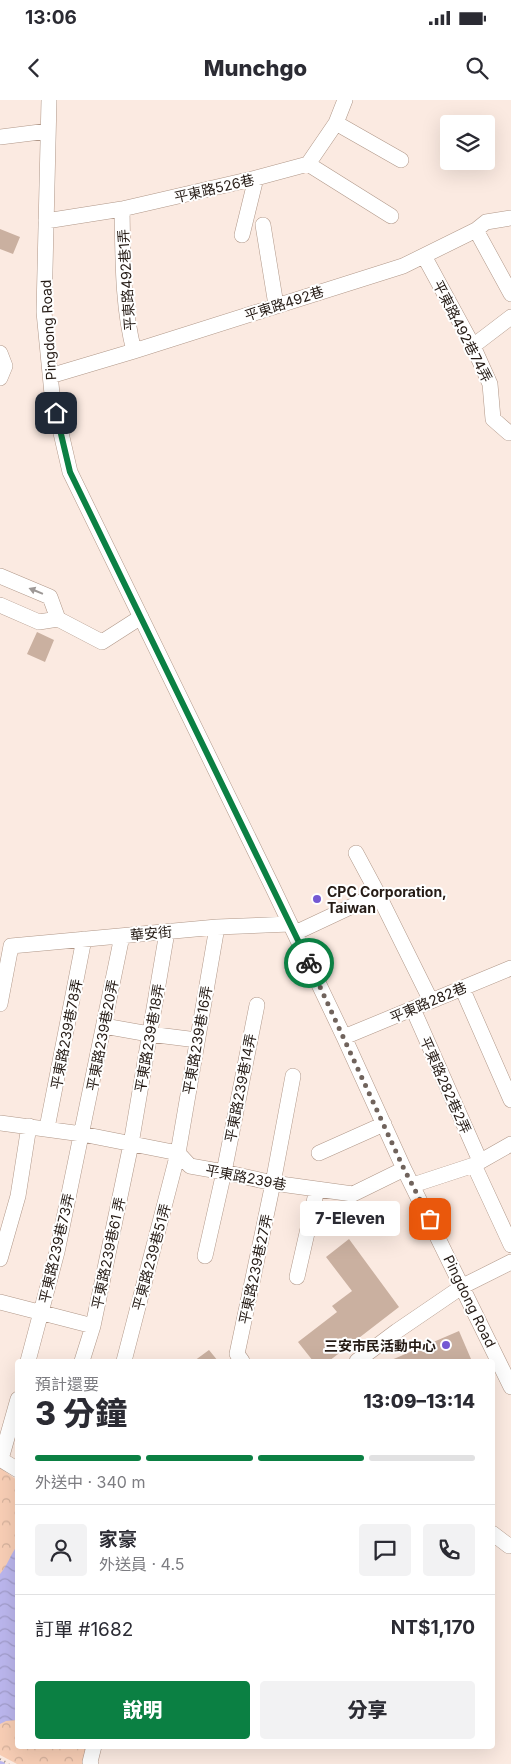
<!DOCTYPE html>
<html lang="zh-TW">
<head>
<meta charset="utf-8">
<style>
	body { margin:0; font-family:Inter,"Noto Sans TC",sans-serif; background:#f2f2f3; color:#2b2b33; height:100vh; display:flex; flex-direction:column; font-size:19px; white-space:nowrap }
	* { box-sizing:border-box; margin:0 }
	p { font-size:16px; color:#7c7c81 }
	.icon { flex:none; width:28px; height:28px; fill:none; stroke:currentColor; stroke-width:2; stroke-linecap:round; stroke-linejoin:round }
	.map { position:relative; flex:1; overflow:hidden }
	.sheet { position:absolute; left:15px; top:1259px; width:480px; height:390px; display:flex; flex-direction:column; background:#fff; border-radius:5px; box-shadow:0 5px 20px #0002 }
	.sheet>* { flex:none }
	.fabs { position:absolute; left:440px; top:15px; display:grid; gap:10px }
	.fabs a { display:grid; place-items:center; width:55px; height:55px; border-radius:5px; background:#fff; box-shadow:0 5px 20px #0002; font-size:25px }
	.pin { position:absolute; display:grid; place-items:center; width:42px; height:42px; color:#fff; margin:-21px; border-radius:10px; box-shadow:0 2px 8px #0006 }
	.courier { position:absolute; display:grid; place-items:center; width:50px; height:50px; margin:-25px; border:4px solid #0b8043; border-radius:50%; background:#fff; color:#222; box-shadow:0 1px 6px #0007 }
	.bubble { position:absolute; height:35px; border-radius:5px; background:#fff; box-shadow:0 5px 20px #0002; font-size:16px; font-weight:800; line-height:35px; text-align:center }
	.overview em { font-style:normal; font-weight:800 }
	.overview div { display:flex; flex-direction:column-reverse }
	.overview { display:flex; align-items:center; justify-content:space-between; height:85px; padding:0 20px }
	h1 { font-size:32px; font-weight:800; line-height:38px }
	.bar { display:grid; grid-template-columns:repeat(4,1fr); gap:8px 5px; align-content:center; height:60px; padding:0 20px }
	.bar i { height:6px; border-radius:4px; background:#e1e1e2 }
	.bar .on { background:#0b8043 }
	.bar p { grid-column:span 4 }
	.line { display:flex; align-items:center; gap:12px; padding:0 20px; border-top:1px solid #e1e1e2 }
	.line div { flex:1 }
	.round { display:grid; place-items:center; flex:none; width:52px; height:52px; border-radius:5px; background:#f2f2f3 }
	.primary-button { display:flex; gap:10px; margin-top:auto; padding:10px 20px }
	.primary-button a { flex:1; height:58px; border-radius:5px; background:#0b8043; color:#fff; font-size:20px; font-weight:800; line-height:58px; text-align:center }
	.primary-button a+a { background:#f2f2f3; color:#2b2b33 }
	.status { display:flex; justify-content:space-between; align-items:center; height:35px; padding:0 25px; background:#fff; direction:ltr }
	.status svg { height:14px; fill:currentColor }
	header { display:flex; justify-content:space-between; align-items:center; height:65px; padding:0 20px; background:#fff; font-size:22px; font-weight:800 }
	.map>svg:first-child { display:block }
</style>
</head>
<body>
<div class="status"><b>13:06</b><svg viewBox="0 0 49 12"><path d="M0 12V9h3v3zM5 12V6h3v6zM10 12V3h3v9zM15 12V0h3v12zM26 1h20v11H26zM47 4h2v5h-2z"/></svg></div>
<header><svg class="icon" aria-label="back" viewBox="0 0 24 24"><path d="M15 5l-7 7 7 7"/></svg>Munchgo<svg class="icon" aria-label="search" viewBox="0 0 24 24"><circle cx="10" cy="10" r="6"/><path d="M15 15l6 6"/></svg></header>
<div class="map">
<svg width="511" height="1664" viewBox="0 0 511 1664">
	<defs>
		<pattern id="park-crowns" width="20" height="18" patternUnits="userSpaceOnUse" patternTransform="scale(1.25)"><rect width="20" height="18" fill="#f8ceb5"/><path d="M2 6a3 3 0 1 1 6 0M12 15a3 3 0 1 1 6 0" fill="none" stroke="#d4b09b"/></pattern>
		<pattern id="water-waves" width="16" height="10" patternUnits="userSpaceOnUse" patternTransform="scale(1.25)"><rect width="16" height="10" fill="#bbb6ed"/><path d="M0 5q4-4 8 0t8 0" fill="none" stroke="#a19cca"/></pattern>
	</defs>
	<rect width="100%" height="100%" fill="#fbeae1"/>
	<path fill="url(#park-crowns)" d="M 0,1368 L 17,1380 L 18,1646 L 90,1646 L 87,1664 L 17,1664 L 0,1655 Z"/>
	<path fill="url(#water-waves)" d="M 17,1446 L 17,1620 L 6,1621 L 0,1624 L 0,1474 C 8,1465 10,1455 17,1446 Z"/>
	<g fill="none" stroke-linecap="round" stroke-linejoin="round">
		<path stroke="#bbb6ed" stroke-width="4" d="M 0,1663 L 3,1664"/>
	</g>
	<path fill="#cab0a0" d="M 0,129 L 20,137 L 13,154 L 0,149 Z
		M 37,532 L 54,540 L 45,562 L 27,554 Z
		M 349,1139 L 399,1207 L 329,1261 L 313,1261 L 298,1242 L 337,1212 L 332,1206 L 352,1191 L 326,1157 Z
		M 459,1231 L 471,1259 L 464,1261 L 389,1261 Z
		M 209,1250 L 218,1261 L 194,1261 Z"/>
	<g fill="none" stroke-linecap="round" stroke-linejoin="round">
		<defs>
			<path id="minor" d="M 49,0 L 44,212 L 52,294 L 70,372 L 273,788 L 344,937 L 404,1069 L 511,1287
				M 336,23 L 401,60
				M 0,37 L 48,31
				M 308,64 L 391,116
				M 122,109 C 123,156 122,205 134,251
				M 46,121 L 122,109 L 256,78 L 308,64 L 336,23 L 345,0
				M 263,125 L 276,205
				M 476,130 L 511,194
				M 242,135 L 256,78
				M 424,156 L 473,246 L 490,284 L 493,319 L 509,333
				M 473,246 L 511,217
				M 0,253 L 5,266 L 0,278
				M 50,276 L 134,251 L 403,166 L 476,130 L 486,122 L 511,118
				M 0,476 L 50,497 L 58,519
				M 0,505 L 39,522 L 58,519 L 102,542 L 141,517
				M 356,753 L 378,794 L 431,901
				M 295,833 L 378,794
				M 462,888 L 511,1000
				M 0,904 L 11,846 L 217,827 L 290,824
				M 413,909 L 480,1061
				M 104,926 L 149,934 L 197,940
				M 344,937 L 511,868
				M 0,1023 L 82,1034 L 178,1053 L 190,1066 L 224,1072 L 273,1083 L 353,1094 L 404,1069
				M 47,1028 L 84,839
				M 319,1053 L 384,1024
				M 474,1065 L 511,1145
				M 413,1085 L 474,1065 L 511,1044
				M 205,1156 L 224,1072 L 257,905
				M 0,1159 L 18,1096 L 29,1026
				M 297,1177 L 317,1089
				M 0,1202 L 93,1226
				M 28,1261 L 57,1152 L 122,836
				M 82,1261 L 93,1226 L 131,1044 L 167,832
				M 124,1261 L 178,1053 L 217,827
				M 242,1261 L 237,1254 L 273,1083 L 293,976
				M 357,1261 L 397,1231 L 463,1186 L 511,1162
				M 0,1359 L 18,1370
				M 1,1359 L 18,1299
				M 492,1433 L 509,1446 L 511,1445
				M 91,1664 L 90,1662 L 94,1646"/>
		</defs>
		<use href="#minor" stroke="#b09788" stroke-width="16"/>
		<path stroke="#90837b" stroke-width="2" stroke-dasharray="1 4" stroke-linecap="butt" d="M 0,1659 L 9,1664"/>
		<use href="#minor" stroke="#fff" stroke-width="15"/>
	</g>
	<defs><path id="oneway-solid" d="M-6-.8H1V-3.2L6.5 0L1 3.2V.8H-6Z" transform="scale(1.25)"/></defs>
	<use fill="#9d9896" href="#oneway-solid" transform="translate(36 491) rotate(-158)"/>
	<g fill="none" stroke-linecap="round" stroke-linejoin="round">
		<path stroke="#70635c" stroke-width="5" stroke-dasharray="0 9" d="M 309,863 L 404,1069 L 430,1119"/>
		<path stroke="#0b8043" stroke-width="6" d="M 56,313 L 70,372 L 309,863"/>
	</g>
	<g fill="#7459d3" stroke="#fff" stroke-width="2">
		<circle cx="317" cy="799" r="5"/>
		<circle cx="446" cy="1245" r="5"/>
	</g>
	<g text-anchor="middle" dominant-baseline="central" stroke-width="4" stroke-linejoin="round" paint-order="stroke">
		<g font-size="14" fill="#251b15" stroke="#fff">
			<text transform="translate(214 88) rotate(-13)">平東路526巷</text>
			<text transform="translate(126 180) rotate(-94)">平東路492巷1弄</text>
			<text transform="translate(284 203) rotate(-18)">平東路492巷</text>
			<text transform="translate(48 230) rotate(-93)">Pingdong Road</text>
			<text transform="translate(463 231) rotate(63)">平東路492巷74弄</text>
			<text transform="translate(151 833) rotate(-5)">華安街</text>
			<text transform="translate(428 902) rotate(-23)">平東路282巷</text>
			<text transform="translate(66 934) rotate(-79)">平東路239巷78弄</text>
			<text transform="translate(102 935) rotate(-79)">平東路239巷20弄</text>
			<text transform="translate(149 938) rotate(-80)">平東路239巷18弄</text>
			<text transform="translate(197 940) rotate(-80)">平東路239巷16弄</text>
			<text transform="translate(446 985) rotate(66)">平東路282巷2弄</text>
			<text transform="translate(240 988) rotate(-79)">平東路239巷14弄</text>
			<text transform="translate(246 1077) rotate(11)">平東路239巷</text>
			<text transform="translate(56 1148) rotate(-77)">平東路239巷73弄</text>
			<text transform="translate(108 1153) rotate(-78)">平東路239巷61 弄</text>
			<text transform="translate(151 1157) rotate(-75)">平東路239巷51弄</text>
			<text transform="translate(255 1169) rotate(-78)">平東路239巷27弄</text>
			<text transform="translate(470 1201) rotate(64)">Pingdong Road</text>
		</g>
		<g font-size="14" font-weight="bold" fill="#251b15" stroke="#fff" text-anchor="start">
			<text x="327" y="791">CPC Corporation,<tspan x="327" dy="16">Taiwan</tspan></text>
			<text x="436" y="1245" text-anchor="end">三安市民活動中心</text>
		</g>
	</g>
</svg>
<div class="fabs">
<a><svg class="icon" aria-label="layers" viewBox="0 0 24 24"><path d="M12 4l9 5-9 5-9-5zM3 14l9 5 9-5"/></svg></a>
</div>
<div class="pin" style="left:430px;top:1119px;background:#ea580c"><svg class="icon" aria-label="bag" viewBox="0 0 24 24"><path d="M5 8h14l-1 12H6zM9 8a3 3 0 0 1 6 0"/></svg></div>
<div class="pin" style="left:56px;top:313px;background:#1f2937"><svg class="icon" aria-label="home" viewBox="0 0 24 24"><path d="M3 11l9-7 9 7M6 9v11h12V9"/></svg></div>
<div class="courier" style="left:309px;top:863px"><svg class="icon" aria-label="bike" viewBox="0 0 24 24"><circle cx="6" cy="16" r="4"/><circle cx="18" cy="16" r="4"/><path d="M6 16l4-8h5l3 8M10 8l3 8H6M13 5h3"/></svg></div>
<div class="bubble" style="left:300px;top:1101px;width:100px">7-Eleven</div>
<section class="sheet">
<div class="overview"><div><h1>3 分鐘</h1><p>預計還要</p></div><em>13:09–13:14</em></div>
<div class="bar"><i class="on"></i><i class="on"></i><i class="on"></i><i></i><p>外送中 · 340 m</p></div>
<div class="line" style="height:90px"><a class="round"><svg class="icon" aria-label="person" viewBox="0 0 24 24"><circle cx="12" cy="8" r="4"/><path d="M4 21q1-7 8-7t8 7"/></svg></a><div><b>家豪</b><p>外送員 · 4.5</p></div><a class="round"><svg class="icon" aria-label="chat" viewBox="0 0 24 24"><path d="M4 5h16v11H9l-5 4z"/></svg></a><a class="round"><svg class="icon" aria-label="phone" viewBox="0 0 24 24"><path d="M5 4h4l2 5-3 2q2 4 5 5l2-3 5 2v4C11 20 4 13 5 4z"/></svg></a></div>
<div class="line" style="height:65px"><div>訂單 #1682</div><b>NT$1,170</b></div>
<div class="primary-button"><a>說明</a><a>分享</a></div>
</section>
</div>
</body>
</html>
